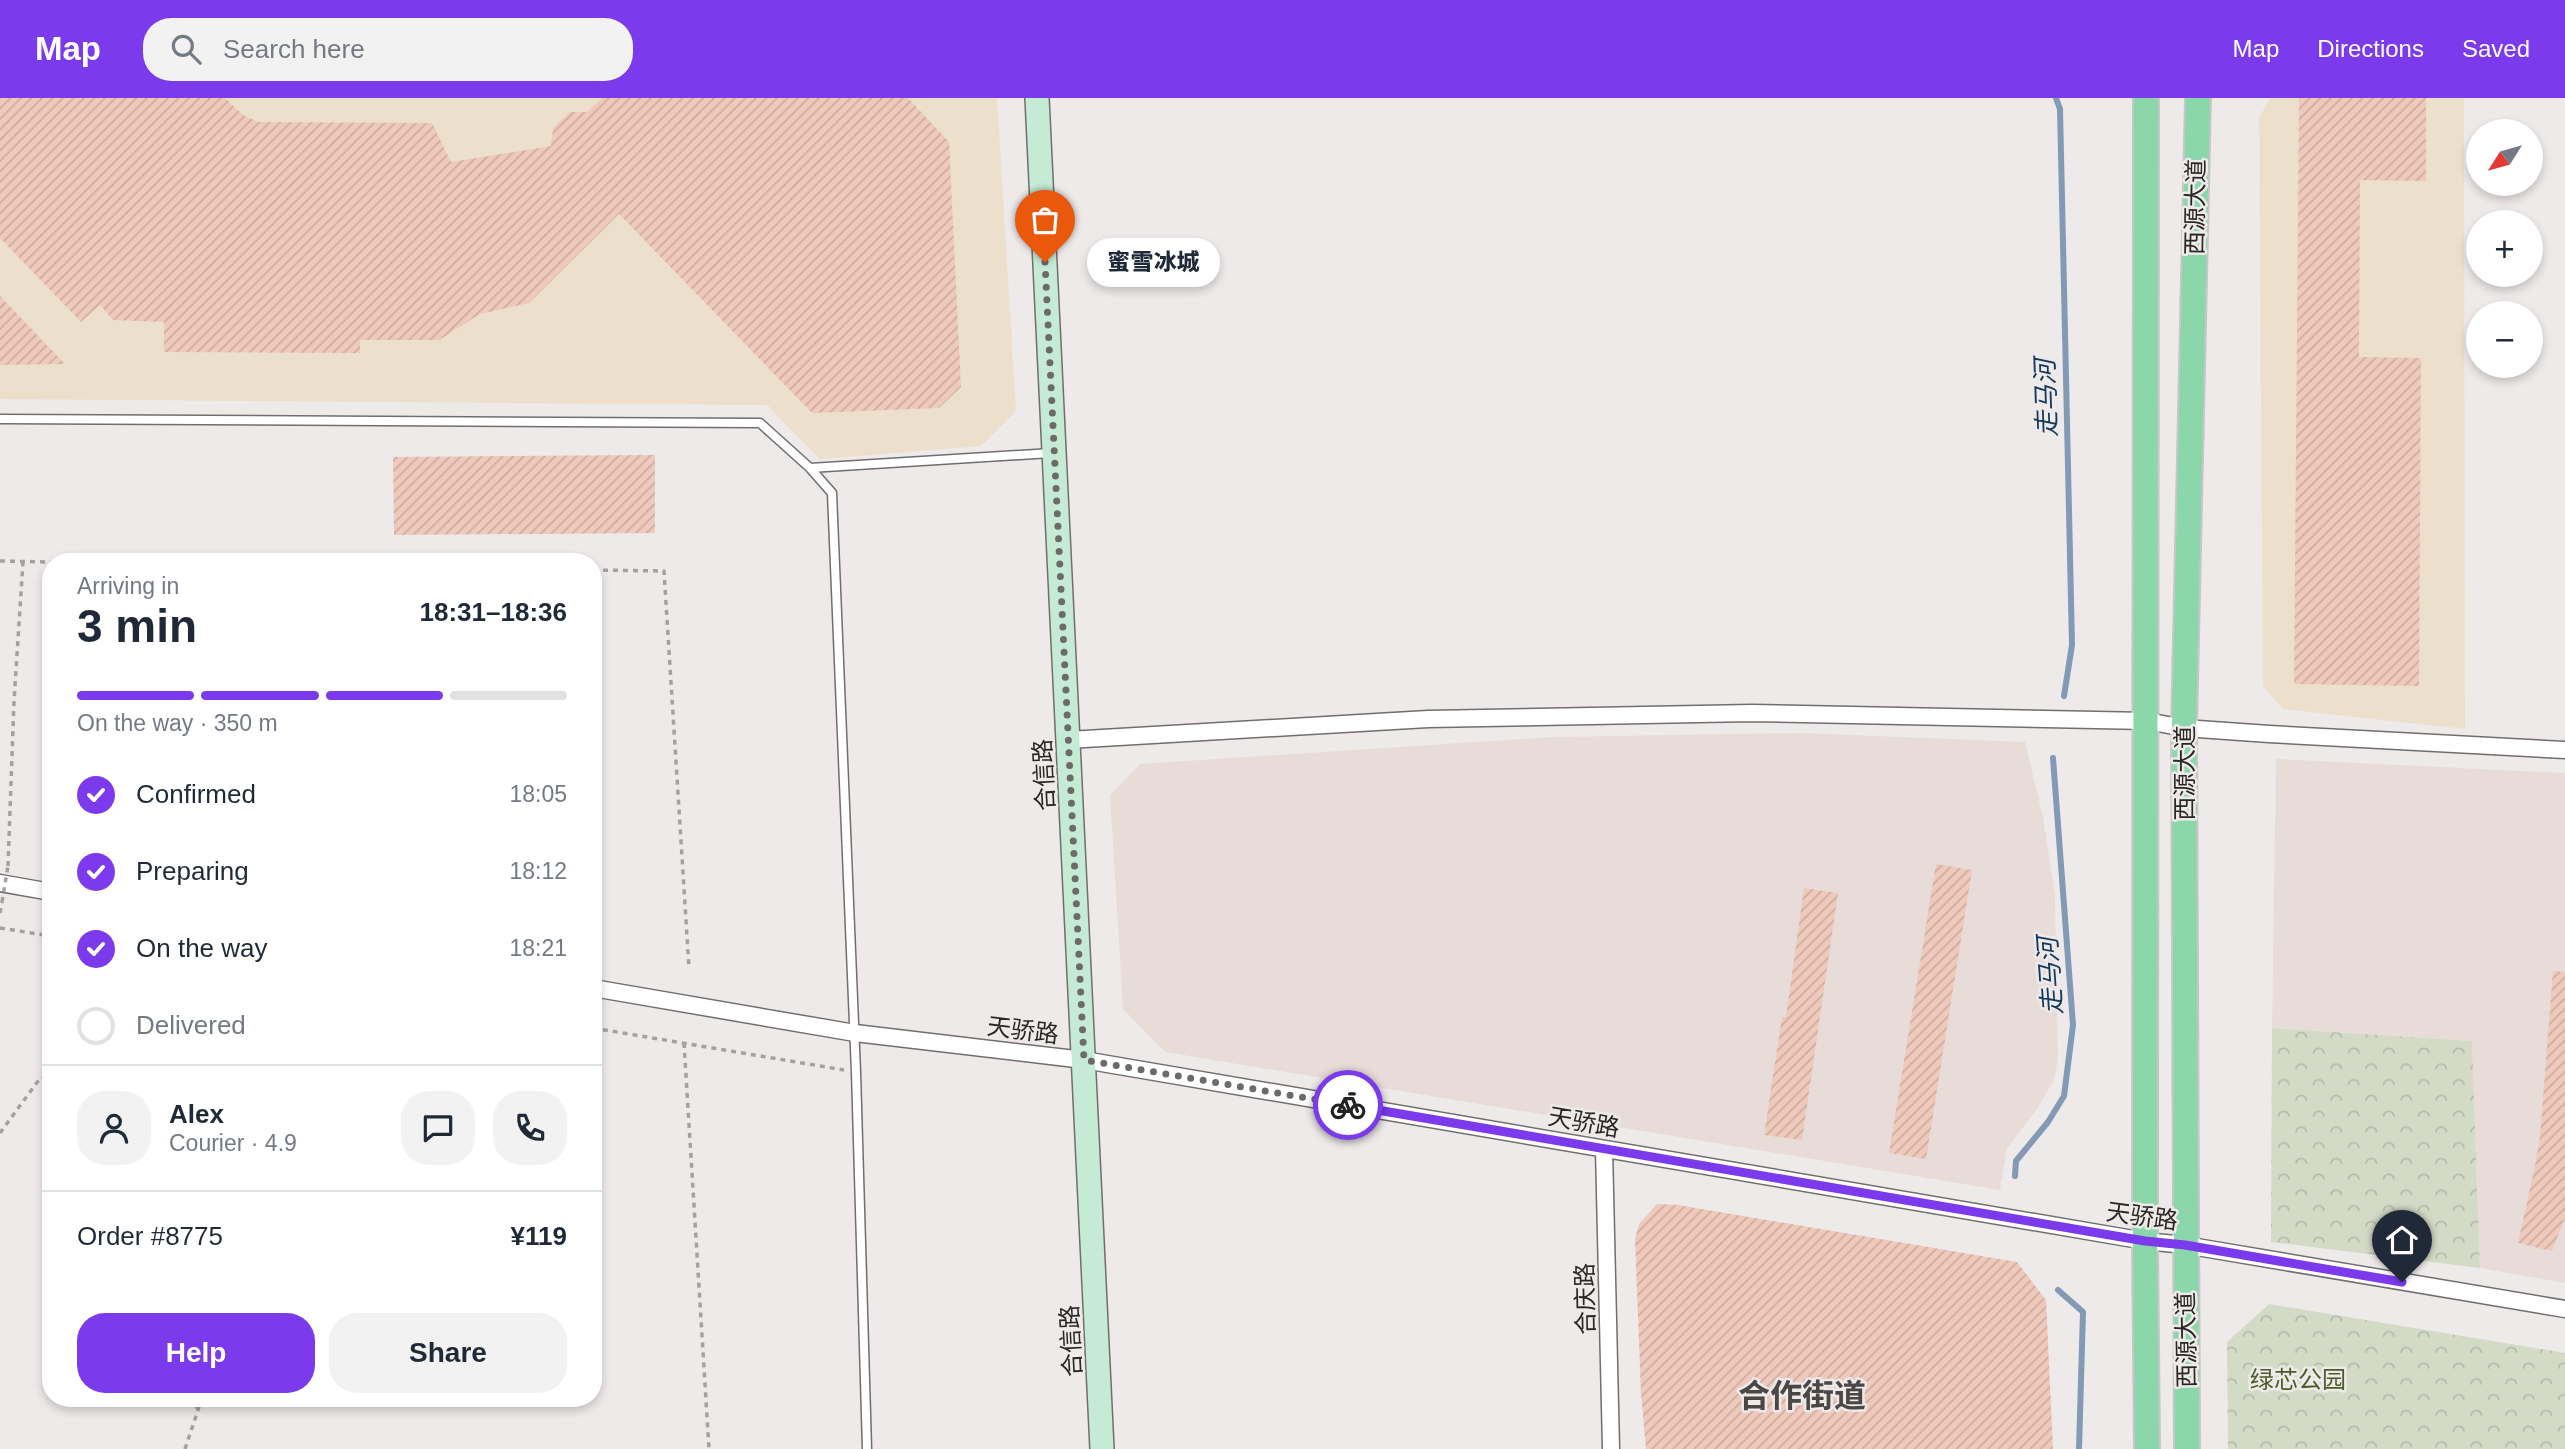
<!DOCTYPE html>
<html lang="en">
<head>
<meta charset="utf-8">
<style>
	body { margin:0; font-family:Arial,"Noto Sans SC",sans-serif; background:#f2f2f3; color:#1f2937; height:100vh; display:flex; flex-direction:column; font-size:26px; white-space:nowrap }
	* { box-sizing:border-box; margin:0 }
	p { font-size:23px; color:#747a83 }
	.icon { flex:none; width:38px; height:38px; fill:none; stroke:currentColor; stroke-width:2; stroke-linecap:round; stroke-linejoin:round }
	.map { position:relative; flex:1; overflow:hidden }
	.sheet { position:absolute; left:42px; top:455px; width:560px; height:854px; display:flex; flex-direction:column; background:#fff; border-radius:28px; box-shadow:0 4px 10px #0003 }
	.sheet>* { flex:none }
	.needle { width:46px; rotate:233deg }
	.controls { position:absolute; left:2466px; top:21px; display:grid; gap:14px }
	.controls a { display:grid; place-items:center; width:77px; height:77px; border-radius:50%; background:#fff; box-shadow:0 4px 10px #0003; font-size:35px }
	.pin { position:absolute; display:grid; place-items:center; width:60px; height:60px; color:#fff; margin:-72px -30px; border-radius:50% 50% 50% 0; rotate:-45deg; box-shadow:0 0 7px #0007 }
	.pin .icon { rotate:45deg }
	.courier { position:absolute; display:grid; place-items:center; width:70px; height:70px; margin:-35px; border:5px solid #7c3aed; border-radius:50%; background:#fff; color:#222; box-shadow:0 2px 9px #0007 }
	.bubble { position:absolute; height:49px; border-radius:24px; background:#fff; box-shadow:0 4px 10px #0003; font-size:23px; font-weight:800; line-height:49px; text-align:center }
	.summary em { font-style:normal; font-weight:800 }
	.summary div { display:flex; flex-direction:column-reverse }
	.summary { display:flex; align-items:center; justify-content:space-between; height:119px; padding:0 35px }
	h1 { font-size:46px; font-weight:800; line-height:52px }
	.bar { display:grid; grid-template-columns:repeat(4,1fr); gap:10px 7px; align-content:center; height:84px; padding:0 35px }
	.bar i { height:9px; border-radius:5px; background:#e0e1e3 }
	.bar .active { background:#7c3aed }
	.bar p { grid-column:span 4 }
	.line { display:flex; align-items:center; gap:18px; padding:0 35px; border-top:2px solid #e0e1e3 }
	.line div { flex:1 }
	.round { display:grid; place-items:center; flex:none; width:74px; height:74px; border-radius:28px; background:#f2f2f3 }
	ol { padding:0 35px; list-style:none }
	li { display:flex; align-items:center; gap:21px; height:77px }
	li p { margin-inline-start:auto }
	li .icon { padding:7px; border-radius:50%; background:#7c3aed; color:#fff; stroke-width:4 }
	li:last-child { color:#747a83 }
	li i { width:38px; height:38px; border:4px solid #e0e1e3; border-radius:50% }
	.action { display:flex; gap:14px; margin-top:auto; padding:14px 35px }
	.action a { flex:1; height:80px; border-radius:28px; background:#7c3aed; color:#fff; font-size:28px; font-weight:800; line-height:80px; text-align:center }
	.action a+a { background:#f2f2f3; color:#1f2937 }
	header { display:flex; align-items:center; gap:42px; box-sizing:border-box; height:98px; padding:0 35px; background:#7c3aed; color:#fff }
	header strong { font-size:33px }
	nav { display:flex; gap:38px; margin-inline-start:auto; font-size:24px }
	.search { width:490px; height:63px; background:#f2f2f3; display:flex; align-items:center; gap:18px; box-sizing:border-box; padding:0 24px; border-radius:28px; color:#747a83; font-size:26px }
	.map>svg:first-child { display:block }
</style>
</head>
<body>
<header>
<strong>Map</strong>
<div class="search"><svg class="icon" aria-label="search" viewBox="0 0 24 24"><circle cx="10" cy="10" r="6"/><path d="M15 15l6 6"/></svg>Search here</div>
<nav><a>Map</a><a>Directions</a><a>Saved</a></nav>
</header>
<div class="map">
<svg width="2565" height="1351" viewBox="0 0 2565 1351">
	<defs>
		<pattern id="park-crowns" width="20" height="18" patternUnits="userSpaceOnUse" patternTransform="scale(1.75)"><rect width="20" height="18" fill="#d3dbc6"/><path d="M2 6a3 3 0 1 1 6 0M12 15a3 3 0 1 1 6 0" fill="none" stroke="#b5bcaa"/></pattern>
		<pattern id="building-hatch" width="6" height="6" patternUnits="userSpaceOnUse" patternTransform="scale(1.75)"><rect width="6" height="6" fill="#efc9bb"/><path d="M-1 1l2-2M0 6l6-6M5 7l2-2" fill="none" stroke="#cdada1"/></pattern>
	</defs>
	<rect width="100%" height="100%" fill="#eeeae9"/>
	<path fill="#ece0cc" d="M 0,0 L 997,0 L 1016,313 L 981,348 L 820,361 L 767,307 L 0,301 Z
		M 2270,0 L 2464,0 L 2465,631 L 2283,611 L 2263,588 L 2259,20 Z"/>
	<path fill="#e8dcd8" d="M 1802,635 L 2025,644 L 2043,719 L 2055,798 L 2058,961 L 2054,982 L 2037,1011 L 2007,1050 L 2000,1092 L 1165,954 L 1123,911 L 1110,697 L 1140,666 L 1553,639 Z
		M 2276,661 L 2565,675 L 2565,1185 L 2480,1170 L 2472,943 L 2272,930 Z"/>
	<path fill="url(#park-crowns)" d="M 2272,930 L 2472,943 L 2480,1170 L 2271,1144 Z
		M 2269,1206 L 2565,1255 L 2565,1351 L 2228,1351 L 2227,1244 Z"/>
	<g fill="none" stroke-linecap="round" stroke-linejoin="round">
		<path stroke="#829ab4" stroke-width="6" d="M 2056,0 L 2060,11 L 2072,547 L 2064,598
			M 2015,1078 L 2016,1063 L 2048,1024 L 2064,998 L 2073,927 L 2053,660
			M 2058,1192 L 2083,1214 L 2079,1351"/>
	</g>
	<path fill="url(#building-hatch)" d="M 0,0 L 225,0 L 243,17 L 258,24 L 432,25 L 451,64 L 551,48 L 553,30 L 562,21 L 570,14 L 587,14 L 602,0 L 908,0 L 949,44 L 961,289 L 939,310 L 812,315 L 619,116 L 529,205 L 480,216 L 439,242 L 360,242 L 360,255 L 164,254 L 164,224 L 113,222 L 100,207 L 81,224 L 0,140 Z
		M 2299,0 L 2426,0 L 2426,83 L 2360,82 L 2359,259 L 2421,260 L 2419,588 L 2294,586 Z
		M 0,198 L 65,266 L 0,267 Z
		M 655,357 L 655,435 L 394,437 L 393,359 Z
		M 1936,766 L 1972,772 L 1926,1061 L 1889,1055 Z
		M 1804,790 L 1838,795 L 1802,1042 L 1764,1037 L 1782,919 L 1786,919 Z
		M 2553,873 L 2565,874 L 2565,1119 L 2552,1153 L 2518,1145 L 2535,1068 L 2540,1039 Z
		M 1657,1106 L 1678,1107 L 2017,1164 L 2046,1202 L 2053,1351 L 1646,1351 L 1641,1295 L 1635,1141 L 1639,1126 Z"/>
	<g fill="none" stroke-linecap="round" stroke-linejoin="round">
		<defs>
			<path id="lane" d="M 0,321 L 760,325 L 810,370 L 832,395 L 856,974 L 867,1351
				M 810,370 L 1051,355"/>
			<path id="street" d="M 1068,642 L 1428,621 L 1752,615 L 2147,623 L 2184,630 L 2269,636 L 2565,652
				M 0,785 L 51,794
				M 593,890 L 855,935 L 1084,962 L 2145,1143 L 2185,1147 L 2565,1211
				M 1604,1051 L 1611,1351"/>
			<path id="secondary" d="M 1037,0 L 1102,1351"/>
			<path id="primary" d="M 2146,0 L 2145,1143 L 2147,1351
				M 2187,1351 L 2184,630 L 2198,0"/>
		</defs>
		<use href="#lane" stroke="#716e6d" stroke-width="11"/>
		<use href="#street" stroke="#716e6d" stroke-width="19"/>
		<use href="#secondary" stroke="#716e6d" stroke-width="26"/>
		<use href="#primary" stroke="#c7c7c7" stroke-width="28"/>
		<path stroke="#a4a2a1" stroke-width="3.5" stroke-dasharray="5 5" stroke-linecap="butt" d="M 0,463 L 51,464
			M 593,472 L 664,473 L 689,870
			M 8,768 L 14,603 L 23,464
			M 0,815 L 2,804
			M 0,830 L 51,838
			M 593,851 L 600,856
			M 593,930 L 844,972
			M 684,945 L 709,1351
			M 0,1035 L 41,979 L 51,981
			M 190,1300 L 198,1311
			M 185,1351 L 202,1300"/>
		<use href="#lane" stroke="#fff" stroke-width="8"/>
		<use href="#street" stroke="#fff" stroke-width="16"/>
		<use href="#secondary" stroke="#c5ead5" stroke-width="23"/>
		<use href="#primary" stroke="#8cd6ab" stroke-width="24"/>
		<path stroke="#a4a2a1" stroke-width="3.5" stroke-dasharray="5 5" stroke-linecap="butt" d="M 2,804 L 8,768"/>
	</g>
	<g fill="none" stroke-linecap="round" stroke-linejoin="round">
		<path stroke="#6d6b6a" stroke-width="7" stroke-dasharray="0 12.6" d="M 1045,164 L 1084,962 L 1348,1007"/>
		<path stroke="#7c3aed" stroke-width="9" d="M 1348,1007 L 2145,1143 L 2185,1147 L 2402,1184"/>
	</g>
	<g text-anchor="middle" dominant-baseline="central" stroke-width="5" stroke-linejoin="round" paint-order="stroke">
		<g font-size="24" fill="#282726" stroke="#eeeae9">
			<text transform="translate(2195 109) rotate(-89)">西源大道</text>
			<text transform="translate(2184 675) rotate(-90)">西源大道</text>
			<text transform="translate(1044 677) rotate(-93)">合信路</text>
			<text transform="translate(1023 932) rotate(7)">天骄路</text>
			<text transform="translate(1584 1024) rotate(10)">天骄路</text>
			<text transform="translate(2142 1118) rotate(8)">天骄路</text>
			<text transform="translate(1585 1201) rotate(-91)">合庆路</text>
			<text transform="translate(2186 1242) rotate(-91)">西源大道</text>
			<text transform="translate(1071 1243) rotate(-93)">合信路</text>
		</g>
		<g font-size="24" fill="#4d5d2a" stroke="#eeeae9">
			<text x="2298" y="1281">绿芯公园</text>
		</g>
		<g font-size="26" font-style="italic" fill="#15395e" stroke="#eeeae9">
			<text transform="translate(2046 300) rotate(-92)">走马河</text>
			<text transform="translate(2050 878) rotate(-94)">走马河</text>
		</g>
		<g font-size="32" font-weight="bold" fill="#4a4746" stroke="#eeeae9">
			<text x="1802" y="1298">合作街道</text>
		</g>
	</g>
</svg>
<div class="controls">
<a><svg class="needle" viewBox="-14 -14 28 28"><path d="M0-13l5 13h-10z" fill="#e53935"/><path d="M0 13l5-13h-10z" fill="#747a83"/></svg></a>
<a>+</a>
<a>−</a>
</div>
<div class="pin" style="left:1045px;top:164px;background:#ea580c"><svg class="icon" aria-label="bag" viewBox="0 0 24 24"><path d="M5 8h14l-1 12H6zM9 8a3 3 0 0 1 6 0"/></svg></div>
<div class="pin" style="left:2402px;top:1184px;background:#1f2937"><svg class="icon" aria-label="home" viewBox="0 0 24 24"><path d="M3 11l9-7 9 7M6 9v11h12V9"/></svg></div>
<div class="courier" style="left:1348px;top:1007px"><svg class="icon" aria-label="bike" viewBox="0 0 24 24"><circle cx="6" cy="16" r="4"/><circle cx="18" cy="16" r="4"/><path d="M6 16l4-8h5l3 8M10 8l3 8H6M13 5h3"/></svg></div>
<div class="bubble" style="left:1087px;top:140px;width:133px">蜜雪冰城</div>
<section class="sheet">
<div class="summary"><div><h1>3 min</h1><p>Arriving in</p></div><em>18:31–18:36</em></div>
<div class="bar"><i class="active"></i><i class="active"></i><i class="active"></i><i></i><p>On the way · 350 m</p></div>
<ol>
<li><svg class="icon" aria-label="check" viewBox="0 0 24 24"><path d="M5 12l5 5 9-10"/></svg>Confirmed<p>18:05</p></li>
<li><svg class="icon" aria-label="check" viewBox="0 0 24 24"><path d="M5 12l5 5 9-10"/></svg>Preparing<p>18:12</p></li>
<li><svg class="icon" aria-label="check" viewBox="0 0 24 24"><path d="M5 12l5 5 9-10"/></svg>On the way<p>18:21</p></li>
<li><i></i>Delivered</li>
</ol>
<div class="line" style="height:126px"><a class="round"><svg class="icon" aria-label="person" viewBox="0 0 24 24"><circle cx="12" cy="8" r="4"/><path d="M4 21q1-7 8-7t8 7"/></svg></a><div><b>Alex</b><p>Courier · 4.9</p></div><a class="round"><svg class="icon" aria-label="chat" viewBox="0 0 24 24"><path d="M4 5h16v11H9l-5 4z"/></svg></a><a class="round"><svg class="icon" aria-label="phone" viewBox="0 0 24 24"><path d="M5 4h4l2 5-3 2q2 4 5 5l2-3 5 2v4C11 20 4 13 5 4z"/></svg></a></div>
<div class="line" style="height:91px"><div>Order #8775</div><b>¥119</b></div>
<div class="action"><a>Help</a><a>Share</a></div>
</section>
</div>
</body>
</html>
